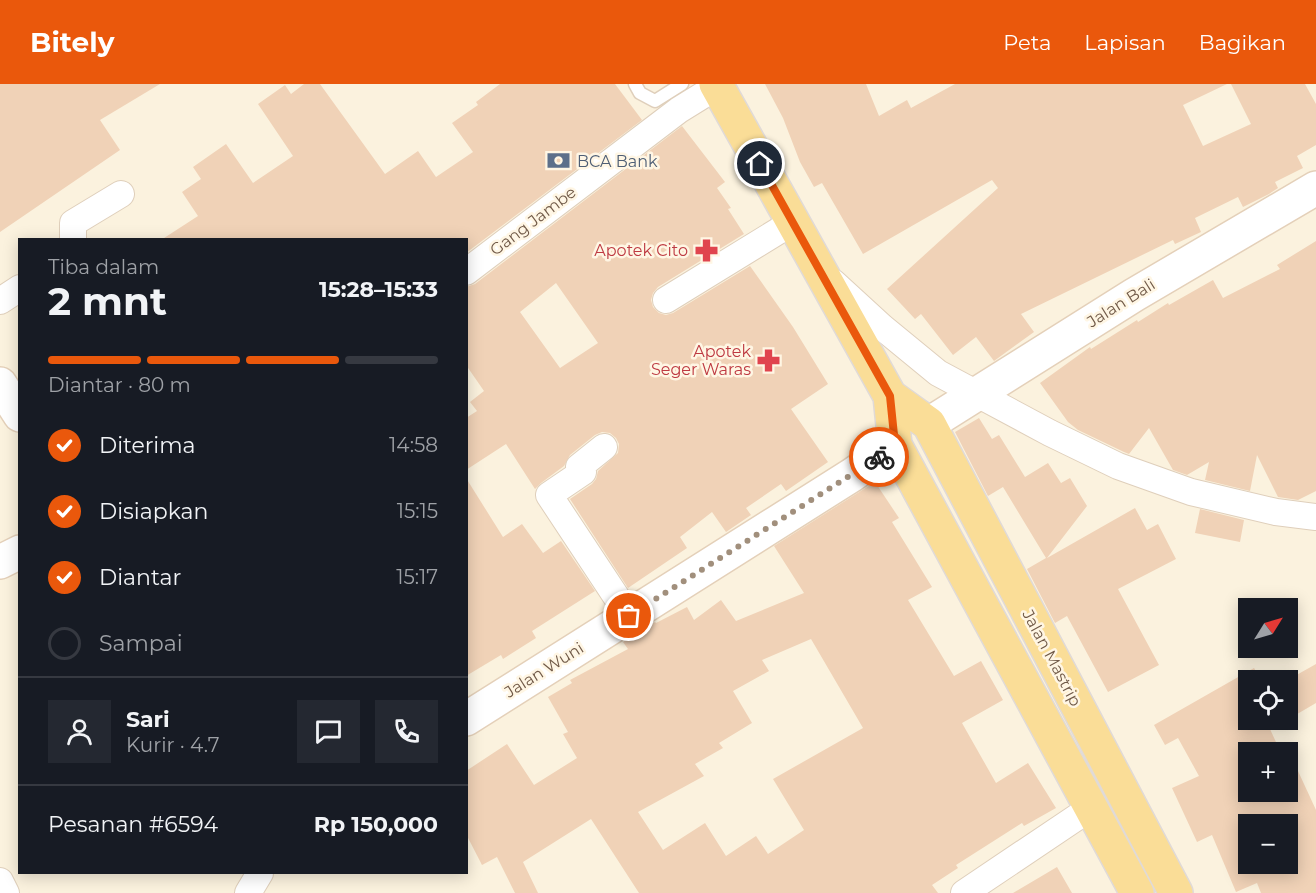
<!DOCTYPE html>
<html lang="id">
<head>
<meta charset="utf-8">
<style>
	body { margin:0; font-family:Montserrat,sans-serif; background:#242831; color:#f1f3f6; height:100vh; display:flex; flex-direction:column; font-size:22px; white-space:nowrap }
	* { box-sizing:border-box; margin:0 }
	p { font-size:20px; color:#9ea1a6 }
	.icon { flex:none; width:33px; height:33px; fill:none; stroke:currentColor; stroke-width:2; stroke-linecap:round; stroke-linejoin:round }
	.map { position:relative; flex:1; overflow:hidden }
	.details { position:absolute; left:18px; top:154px; width:450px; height:636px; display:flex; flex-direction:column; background:#171b24; border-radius:0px; box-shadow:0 3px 15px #0003 }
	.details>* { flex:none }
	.needle { width:39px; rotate:53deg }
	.tools { position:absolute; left:1238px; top:514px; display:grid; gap:12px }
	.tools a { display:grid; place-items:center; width:60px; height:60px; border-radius:0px; background:#171b24; box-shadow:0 3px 15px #0003; font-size:30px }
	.pin { position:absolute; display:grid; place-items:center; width:51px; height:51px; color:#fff; margin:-26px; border:3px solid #fff; border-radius:50%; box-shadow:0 2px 6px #0007 }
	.courier { position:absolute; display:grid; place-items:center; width:60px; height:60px; margin:-30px; border:4px solid #ea580c; border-radius:50%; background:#fff; color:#222; box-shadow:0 2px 8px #0007 }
	.summary em { font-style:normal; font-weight:700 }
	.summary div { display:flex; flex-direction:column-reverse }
	.summary { display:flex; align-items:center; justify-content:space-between; height:102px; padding:0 30px }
	h1 { font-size:39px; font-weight:700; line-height:45px }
	.bar { display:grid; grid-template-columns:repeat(4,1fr); gap:9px 6px; align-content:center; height:72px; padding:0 30px }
	.bar i { height:8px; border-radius:4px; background:#363941 }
	.bar .current { background:#ea580c }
	.bar p { grid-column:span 4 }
	.line { display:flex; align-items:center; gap:15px; padding:0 30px; border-top:2px solid #363941 }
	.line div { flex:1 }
	.round { display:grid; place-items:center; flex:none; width:63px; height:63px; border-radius:0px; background:#242831 }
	ol { padding:0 30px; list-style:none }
	li { display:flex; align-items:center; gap:18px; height:66px }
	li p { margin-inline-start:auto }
	li .icon { padding:6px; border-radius:50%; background:#ea580c; color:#fff; stroke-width:4 }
	li:last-child { color:#9ea1a6 }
	li i { width:33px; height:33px; border:3px solid #363941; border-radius:50% }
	header { display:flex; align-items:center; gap:36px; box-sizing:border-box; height:84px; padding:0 30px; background:#ea580c; color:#fff }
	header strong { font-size:28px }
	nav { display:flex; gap:33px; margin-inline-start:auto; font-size:21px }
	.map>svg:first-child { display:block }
</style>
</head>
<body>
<header>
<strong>Bitely</strong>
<nav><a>Peta</a><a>Lapisan</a><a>Bagikan</a></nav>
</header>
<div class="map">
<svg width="1316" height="809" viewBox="0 0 1316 809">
	<rect width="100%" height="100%" fill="#fbf2de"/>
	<path fill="#f0d2b7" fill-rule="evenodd" d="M 0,0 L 160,0 L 100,36 L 120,66 L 0,148 Z
		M 304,0 L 320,0 L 385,90 L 418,67 L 436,93 L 473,68 L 452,39 L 478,21 L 476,18 L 500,0 L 615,0 L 642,36 L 466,169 L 466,156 L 161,156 L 198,132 L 182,108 L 201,95 L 193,83 L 226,60 L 253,99 L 293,72 L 258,20 L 285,1 L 291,10 Z
		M 765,0 L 866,0 L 879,32 L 907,16 L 911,24 L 955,0 L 1227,0 L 1183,21 L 1203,62 L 1251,40 L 1231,0 L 1305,0 L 1316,20 L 1316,61 L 1297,72 L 1303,84 L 1275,98 L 1278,104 L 1269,110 L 1243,123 L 1238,113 L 1195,134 L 1201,148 L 1175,160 L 1173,156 L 1021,230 L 1034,248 L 994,277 L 976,253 L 953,271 L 921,230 L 915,235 L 887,205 L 998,104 L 992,96 L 863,170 L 822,99 L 814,103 L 800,78 L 783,34 Z
		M 682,42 L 725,98 L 717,104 L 731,124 L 728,125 L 744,150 L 658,203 L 653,209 L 651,216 L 653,223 L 659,229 L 666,231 L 673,229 L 750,182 L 793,243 L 828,300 L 791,325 L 828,378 L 786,407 L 781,400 L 746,424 L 751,431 L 726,448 L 712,428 L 680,453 L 687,464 L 628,504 L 570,415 L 592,400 L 596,395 L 598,387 L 618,369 L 619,360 L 616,354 L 610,349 L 602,348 L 595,351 L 570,371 L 564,382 L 541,399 L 535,405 L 506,360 L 466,386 L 466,334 L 477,327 L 470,318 L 484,307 L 466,281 L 466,203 L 475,200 ZM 556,199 L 598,259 L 560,284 L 520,228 Z
		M 1316,157 L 1316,407 L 1298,416 L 1278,413 L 1257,371 L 1250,407 L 1205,396 L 1209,378 L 1187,391 L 1173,386 L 1149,344 L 1129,370 L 1124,368 L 1078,346 L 1068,338 L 1040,299 L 1090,263 L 1091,265 L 1137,236 L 1138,238 L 1168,219 L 1169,221 L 1213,196 L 1223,214 L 1280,185 L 1277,181 Z
		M 979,334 L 992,355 L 999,351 L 1025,393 L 1048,379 L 1061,399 L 1070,394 L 1087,422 L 1047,474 L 1135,424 L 1147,446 L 1158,440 L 1176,475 L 1118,505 L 1159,581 L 1108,608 L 1067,532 L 1055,539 L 1027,485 L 1046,474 L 1003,403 L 988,412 L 955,348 Z
		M 466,394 L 503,453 L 522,440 L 543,469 L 561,457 L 595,507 L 532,547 L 536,554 L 503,575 L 501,571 L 466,592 Z
		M 875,398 L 899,434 L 892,438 L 932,503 L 908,516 L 954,592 L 981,577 L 1003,616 L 962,639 L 996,699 L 1028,679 L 1056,724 L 1024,742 L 1022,739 L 956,781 L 958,784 L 932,801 L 938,809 L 639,809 L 591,735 L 523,778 L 538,809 L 515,809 L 497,773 L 482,781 L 466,750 L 466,687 L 507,660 L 534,701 L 577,674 L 563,650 L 568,648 L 548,613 L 572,599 L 570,596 L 628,565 L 623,558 L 655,538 L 656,539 L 687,523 L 694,536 L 721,516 L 736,537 L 804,509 L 774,462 ZM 811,555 L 863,644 L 773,695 L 804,746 L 768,770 L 756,752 L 726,772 L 705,739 L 663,766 L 638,728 L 704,692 L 695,680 L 723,664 L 719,659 L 752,639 L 733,607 L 769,587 L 762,576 Z
		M 1200,425 L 1244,436 L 1240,458 L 1195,449 Z
		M 1316,580 L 1316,619 L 1287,636 L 1286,597 Z
		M 1254,584 L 1262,597 L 1248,597 L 1248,636 L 1286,636 L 1270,645 L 1281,669 L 1248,669 L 1248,708 L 1287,708 L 1287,683 L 1291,691 L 1298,687 L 1316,726 L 1316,809 L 1261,809 L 1257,799 L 1236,808 L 1212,751 L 1197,758 L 1172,704 L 1199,692 L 1178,654 L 1165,661 L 1154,641 ZM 1248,741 L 1287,741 L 1287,780 L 1248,780 Z
		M 1057,783 L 1072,809 L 1013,809 Z"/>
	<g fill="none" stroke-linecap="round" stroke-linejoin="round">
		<defs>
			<path id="service" d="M 635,0 L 640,9 L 655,17 L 682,0"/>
			<path id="minor" d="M 73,156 L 73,139 L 121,110
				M 466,188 L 679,26 L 721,0
				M 834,199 L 882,243 L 938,289 L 1050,349 L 1118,382 L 1191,408 L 1276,428 L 1316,433
				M 666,216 L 793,138
				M 0,217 L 20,204
				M 604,363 L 579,383 L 583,388 L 549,411 L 629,532
				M 0,797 L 6,809
				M 248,809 L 260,789
				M 964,809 L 1092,723"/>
			<path id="secondary" d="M 0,300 L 20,331
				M 929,340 L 1134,211 L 1316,104
				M 0,478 L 20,468
				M 466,635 L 852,391 L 895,361"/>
			<path id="primary" d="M 716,0 L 890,312 L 895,361 L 1137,809
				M 890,312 L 929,340 L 1176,809"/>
		</defs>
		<use href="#service" stroke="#dfcfbb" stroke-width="15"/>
		<use href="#minor" stroke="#dfcfbb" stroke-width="28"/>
		<use href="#secondary" stroke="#e4d0b9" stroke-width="36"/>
		<use href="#primary" stroke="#e0dad7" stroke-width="36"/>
		<use href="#service" stroke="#fff" stroke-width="12"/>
		<use href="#minor" stroke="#fff" stroke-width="26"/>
		<use href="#secondary" stroke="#fff" stroke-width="33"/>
		<use href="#primary" stroke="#fadd97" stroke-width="33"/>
	</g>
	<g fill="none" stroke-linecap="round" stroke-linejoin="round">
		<path stroke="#a18f7c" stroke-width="6" stroke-dasharray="0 10.8" d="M 629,532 L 879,373"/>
		<path stroke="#ea580c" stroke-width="8" d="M 760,80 L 890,312 L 895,361 L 879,373"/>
	</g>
	<defs>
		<symbol id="bank-bare" viewBox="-9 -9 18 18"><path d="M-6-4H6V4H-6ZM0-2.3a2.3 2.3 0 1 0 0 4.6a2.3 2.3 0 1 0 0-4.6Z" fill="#5c6f8a" stroke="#fff6e4" stroke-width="2.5" paint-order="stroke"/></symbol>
		<symbol id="pharmacy-bare" viewBox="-9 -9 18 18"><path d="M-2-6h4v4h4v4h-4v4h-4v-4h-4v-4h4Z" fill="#e0444e" stroke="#fff6e4" stroke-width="2.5" paint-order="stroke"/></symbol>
	</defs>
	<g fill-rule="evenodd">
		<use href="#bank-bare" x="542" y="60" width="33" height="33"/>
		<use href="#pharmacy-bare" x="690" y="150" width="33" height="33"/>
		<use href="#pharmacy-bare" x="752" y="260" width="33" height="33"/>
	</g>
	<g text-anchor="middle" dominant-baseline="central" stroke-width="5" stroke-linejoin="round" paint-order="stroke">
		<g font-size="16" fill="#4e5e75" stroke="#fff6e4" text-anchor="start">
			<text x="577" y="77">BCA Bank</text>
		</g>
		<g font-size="16" fill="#705947" stroke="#fff6e4">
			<text transform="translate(533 137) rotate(-37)">Gang Jambe</text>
			<text transform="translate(1121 219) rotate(-32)">Jalan Bali</text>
			<text transform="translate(1052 574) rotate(62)">Jalan Mastrip</text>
			<text transform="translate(544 586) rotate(-32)">Jalan Wuni</text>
		</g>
		<g font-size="16" fill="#be3a42" stroke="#fff6e4" text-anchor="end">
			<text x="688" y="166">Apotek Cito</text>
			<text x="751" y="267">Apotek<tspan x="751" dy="18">Seger Waras</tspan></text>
		</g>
	</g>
</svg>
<div class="tools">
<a><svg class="needle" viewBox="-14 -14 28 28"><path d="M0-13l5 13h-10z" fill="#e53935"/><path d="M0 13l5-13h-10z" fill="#9ea1a6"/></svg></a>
<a><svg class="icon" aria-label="locate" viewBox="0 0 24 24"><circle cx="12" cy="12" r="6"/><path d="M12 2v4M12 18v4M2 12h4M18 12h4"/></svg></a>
<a>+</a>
<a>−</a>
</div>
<div class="pin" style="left:629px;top:532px;background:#ea580c"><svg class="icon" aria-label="bag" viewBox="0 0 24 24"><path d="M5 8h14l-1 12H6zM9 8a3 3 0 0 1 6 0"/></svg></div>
<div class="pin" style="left:760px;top:80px;background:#1f2937"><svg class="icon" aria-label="home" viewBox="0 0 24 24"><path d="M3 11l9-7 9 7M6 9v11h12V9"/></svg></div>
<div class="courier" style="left:879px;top:373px"><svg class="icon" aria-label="bike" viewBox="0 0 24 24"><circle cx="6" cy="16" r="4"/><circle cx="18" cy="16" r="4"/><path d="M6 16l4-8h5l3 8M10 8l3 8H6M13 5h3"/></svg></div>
<section class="details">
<div class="summary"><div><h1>2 mnt</h1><p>Tiba dalam</p></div><em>15:28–15:33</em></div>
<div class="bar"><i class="current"></i><i class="current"></i><i class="current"></i><i></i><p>Diantar · 80 m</p></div>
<ol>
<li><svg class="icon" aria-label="check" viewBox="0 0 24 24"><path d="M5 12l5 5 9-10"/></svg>Diterima<p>14:58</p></li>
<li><svg class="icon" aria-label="check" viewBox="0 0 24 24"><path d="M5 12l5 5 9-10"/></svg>Disiapkan<p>15:15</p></li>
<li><svg class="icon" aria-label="check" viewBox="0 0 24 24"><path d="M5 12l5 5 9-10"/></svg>Diantar<p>15:17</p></li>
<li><i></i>Sampai</li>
</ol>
<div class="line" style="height:108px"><a class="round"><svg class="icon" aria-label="person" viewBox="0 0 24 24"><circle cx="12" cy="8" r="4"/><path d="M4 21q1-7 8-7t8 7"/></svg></a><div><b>Sari</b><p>Kurir · 4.7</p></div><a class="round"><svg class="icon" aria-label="chat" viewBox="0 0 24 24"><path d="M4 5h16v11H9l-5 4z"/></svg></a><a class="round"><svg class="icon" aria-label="phone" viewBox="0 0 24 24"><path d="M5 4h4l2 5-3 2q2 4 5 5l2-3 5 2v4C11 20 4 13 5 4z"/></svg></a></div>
<div class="line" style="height:78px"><div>Pesanan #6594</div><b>Rp 150,000</b></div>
</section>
</div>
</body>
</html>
